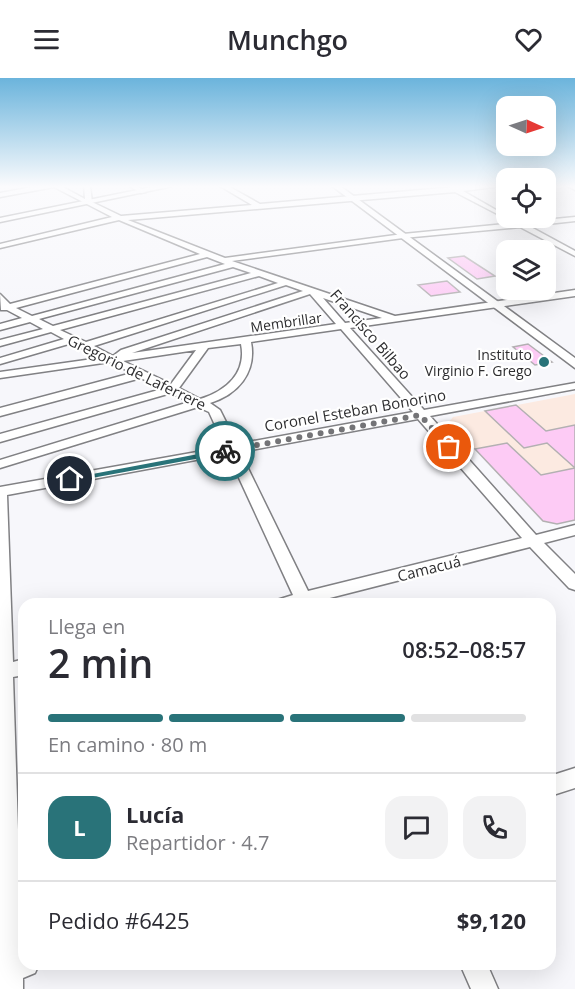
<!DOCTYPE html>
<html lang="es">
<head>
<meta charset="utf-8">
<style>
	body { margin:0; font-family:"Open Sans",sans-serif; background:#f2f2f3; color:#2b2b33; height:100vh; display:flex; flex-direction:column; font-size:22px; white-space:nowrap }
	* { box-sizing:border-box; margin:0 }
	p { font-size:20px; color:#7c7c81 }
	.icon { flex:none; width:33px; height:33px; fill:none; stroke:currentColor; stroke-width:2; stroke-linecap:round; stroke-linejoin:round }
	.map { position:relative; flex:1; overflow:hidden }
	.details { position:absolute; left:18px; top:520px; width:538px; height:372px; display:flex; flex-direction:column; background:#fff; border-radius:18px; box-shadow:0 6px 24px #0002 }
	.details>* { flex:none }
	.needle { width:39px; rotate:93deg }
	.fabs { position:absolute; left:496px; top:18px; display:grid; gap:12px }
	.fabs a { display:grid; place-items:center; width:60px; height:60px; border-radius:12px; background:#fff; box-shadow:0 6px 24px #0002; font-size:30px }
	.pin { position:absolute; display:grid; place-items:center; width:51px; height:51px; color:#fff; margin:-26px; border:3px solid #fff; border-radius:50%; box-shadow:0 2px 6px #0007 }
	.courier { position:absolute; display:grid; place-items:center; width:60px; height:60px; margin:-30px; border:4px solid #297379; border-radius:50%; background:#fff; color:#222; box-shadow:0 2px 8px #0007 }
	.headline em { font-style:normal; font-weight:600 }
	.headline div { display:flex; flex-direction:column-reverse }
	.headline { display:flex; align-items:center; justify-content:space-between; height:102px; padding:0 30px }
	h1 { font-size:39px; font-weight:600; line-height:45px }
	.bar { display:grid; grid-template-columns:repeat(4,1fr); gap:9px 6px; align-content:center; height:72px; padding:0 30px }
	.bar i { height:8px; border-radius:4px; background:#e1e1e2 }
	.bar .on { background:#297379 }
	.bar p { grid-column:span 4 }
	.line { display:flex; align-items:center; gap:15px; padding:0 30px; border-top:2px solid #e1e1e2 }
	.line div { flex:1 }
	.round { display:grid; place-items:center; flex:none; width:63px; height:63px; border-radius:18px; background:#f2f2f3 }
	header { display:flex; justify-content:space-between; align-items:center; height:78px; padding:0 30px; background:#fff; font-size:27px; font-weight:600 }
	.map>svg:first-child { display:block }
</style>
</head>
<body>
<header><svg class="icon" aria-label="menu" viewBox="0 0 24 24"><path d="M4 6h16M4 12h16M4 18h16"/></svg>Munchgo<svg class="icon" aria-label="heart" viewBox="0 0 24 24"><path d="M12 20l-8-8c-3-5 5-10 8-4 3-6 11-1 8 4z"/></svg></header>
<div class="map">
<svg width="575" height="911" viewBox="0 0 575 911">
	<rect width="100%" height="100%" fill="#f7f7fb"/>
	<path fill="#fceae1" d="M 575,316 L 575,442 L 557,446 L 543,443 L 449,344 L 453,339 Z"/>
	<path fill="#fdcbf5" stroke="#b3b0b2" stroke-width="1.5" d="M 464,178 L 495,198 L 477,201 L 448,180 Z
		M 447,203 L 460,214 L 431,218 L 418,207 Z
		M 528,266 L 552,284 L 535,287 L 513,269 Z
		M 516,327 L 546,353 L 575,347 L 575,442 L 557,446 L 543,443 L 475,371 L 507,365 L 541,397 L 575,390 L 547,365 L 524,370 L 485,333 Z"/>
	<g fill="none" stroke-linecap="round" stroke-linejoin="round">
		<defs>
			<path id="minor" d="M 38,108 L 61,108 L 85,121 L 84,108 L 90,108 L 92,124 L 121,138 L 252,127 L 220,108 L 228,108 L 260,126 L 455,109 L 501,108 L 463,113 L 510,140 L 505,140 L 455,114 L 128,142 L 225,180 L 403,156 L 575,139 L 575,143 L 529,148 L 575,173 L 575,178 L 520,149 L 403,160 L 232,183 L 395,238 L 575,212 L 575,218 L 350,250 L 424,332 L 575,305 L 575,311 L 430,338 L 536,457 L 575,447 L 575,457 L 544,465 L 575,496 L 575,512 L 569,510 L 530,469 L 314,524 L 314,526 L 275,526 L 277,522 L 293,517 L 228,376 L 7,417 L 13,584 L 24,581 L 24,597 L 13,599 L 22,874 L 24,874 L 24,886 L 39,886 L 35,895 L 23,900 L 23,911 L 0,911 L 0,409 L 225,369 L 209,334 L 198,329 L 0,390 L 0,382 L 189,324 L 171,315 L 0,364 L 0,356 L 162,311 L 141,300 L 0,338 L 0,330 L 132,295 L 110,284 L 0,300 L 0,294 L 100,280 L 72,265 L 0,286 L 0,280 L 64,261 L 51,254 L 0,268 L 0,262 L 43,251 L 30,244 L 0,252 L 0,246 L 22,240 L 7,232 L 1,232 L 0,216 L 10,226 L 200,176 L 119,142 L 0,170 L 0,166 L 112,139 L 54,109 L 0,119 L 0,115 ZM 207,179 L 225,186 L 32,238 L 16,230 ZM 233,189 L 251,195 L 53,248 L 39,241 ZM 259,198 L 278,205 L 86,264 L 60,252 ZM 286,207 L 303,213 L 121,272 L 113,278 L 94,268 ZM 310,216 L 336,246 L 132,275 ZM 323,220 L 382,240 L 345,245 ZM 341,251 L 413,334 L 237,366 L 220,332 L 210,325 C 237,317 257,295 251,264 ZM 241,266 C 247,295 226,313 200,321 L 179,310 L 208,270 ZM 196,272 L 171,306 L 123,283 ZM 418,341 L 522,460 L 308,513 L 240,374 Z
				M 129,108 L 137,108 L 146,114 L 141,115 Z
				M 575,690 L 575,710 L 550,718 L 550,698 Z
				M 460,886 L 487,886 L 498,911 L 471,911 Z"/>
			<path id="major" d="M 157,108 L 173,108 L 0,144 L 0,140 Z
				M 332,108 L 340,108 L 575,280 L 575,290 Z
				M 568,108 L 575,108 L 575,112 Z"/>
		</defs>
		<use href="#minor" stroke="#818184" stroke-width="3"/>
		<use href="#major" stroke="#818184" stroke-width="3"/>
		<use href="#minor" fill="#fff" fill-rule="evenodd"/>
		<use href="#major" fill="#fff" fill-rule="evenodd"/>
	</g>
	<linearGradient id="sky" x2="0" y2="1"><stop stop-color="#6bb4dc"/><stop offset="0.46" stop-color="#fbfbfd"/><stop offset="1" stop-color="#fbfbfd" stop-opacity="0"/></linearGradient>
	<rect width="575" height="236" fill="url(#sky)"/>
	<path fill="#297379" d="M 225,371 L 228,375 L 70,404 L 66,401 Z"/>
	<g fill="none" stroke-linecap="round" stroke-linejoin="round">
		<path stroke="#747477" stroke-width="6" stroke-dasharray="0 10.8" d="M 225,373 L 420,337 L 449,369"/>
	</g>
	<circle fill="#297379" stroke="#fff" stroke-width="2" cx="544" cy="284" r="6"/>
	<g text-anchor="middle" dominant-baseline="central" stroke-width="4.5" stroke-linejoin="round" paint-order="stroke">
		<g font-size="14" fill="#2e2e30" stroke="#fff">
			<text transform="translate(286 244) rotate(-8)">Membrillar</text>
		</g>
		<g font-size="14" fill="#2e2e30" stroke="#fff" text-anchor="end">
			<text x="532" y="276">Instituto<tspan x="532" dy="16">Virginio F. Grego</tspan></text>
		</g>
		<g font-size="15" fill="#2e2e30" stroke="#fff">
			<text transform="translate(371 256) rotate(49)">Francisco Bilbao</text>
			<text transform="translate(137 294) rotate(26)">Gregorio de Laferrere</text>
			<text transform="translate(355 332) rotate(-10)">Coronel Esteban Bonorino</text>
			<text transform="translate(429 490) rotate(-14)">Camacuá</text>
		</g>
	</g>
</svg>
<div class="fabs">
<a><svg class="needle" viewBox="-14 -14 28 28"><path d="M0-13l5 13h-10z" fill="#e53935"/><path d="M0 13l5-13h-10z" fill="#7c7c81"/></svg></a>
<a><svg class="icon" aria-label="locate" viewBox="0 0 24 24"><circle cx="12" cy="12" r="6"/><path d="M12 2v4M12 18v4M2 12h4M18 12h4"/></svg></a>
<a><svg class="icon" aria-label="layers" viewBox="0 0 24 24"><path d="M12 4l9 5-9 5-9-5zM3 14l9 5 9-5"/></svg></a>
</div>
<div class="pin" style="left:449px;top:369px;background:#ea580c"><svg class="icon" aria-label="bag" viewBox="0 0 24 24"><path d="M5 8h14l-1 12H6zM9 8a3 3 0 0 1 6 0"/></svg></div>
<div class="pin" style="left:70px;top:401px;background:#1f2937"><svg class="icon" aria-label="home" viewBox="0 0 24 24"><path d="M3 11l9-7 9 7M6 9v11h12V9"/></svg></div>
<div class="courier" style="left:225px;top:373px"><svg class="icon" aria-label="bike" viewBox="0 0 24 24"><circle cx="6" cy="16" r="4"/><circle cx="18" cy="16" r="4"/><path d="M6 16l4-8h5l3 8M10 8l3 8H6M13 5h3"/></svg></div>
<section class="details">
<div class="headline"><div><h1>2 min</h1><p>Llega en</p></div><em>08:52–08:57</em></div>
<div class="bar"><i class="on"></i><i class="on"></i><i class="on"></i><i></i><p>En camino · 80 m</p></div>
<div class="line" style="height:108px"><b class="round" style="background:#297379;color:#fff">L</b><div><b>Lucía</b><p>Repartidor · 4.7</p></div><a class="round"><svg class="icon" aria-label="chat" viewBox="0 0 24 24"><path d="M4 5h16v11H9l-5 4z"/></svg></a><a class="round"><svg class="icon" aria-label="phone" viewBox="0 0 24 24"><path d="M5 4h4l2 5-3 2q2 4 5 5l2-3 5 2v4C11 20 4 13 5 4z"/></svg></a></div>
<div class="line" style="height:78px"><div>Pedido #6425</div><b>$9,120</b></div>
</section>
</div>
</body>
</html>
